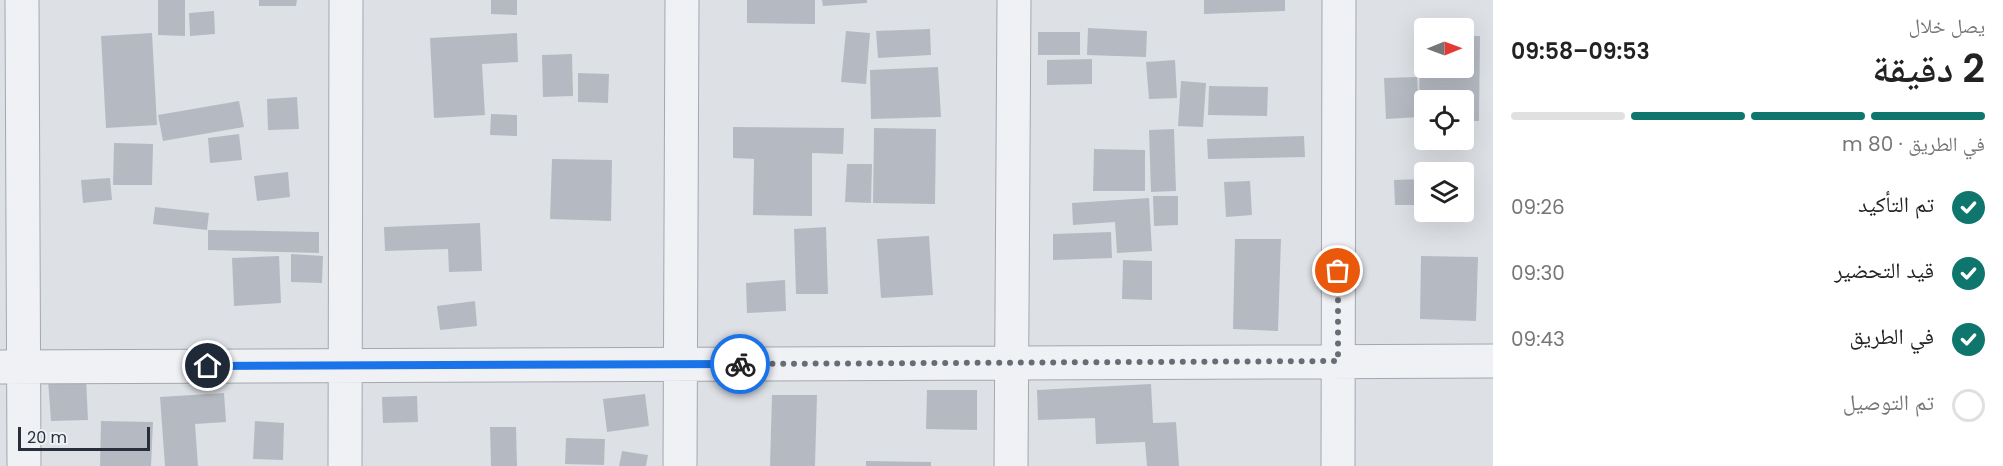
<!DOCTYPE html>
<html lang="ar">
<head>
<meta charset="utf-8">
<style>
	body { margin:0; font-family:Poppins,"Noto Naskh Arabic",sans-serif; background:#f6f6f6; color:#222; direction:rtl; height:100vh; display:flex; flex-direction:column; font-size:22px; white-space:nowrap }
	* { box-sizing:border-box; margin:0 }
	p { font-size:20px; color:#767676 }
	.icon { flex:none; width:33px; height:33px; fill:none; stroke:currentColor; stroke-width:2; stroke-linecap:round; stroke-linejoin:round }
	.map { position:relative; flex:1; overflow:hidden; direction:ltr }
	.side { display:flex; flex-direction:column; background:#fff; width:510px }
	.side>* { flex:none }
	.needle { width:39px; rotate:89deg }
	.tools { position:absolute; left:1414px; top:18px; display:grid; gap:12px }
	.tools a { display:grid; place-items:center; width:60px; height:60px; border-radius:6px; background:#fff; box-shadow:0 6px 24px #0002; font-size:30px }
	.scale { position:absolute; left:18px; bottom:15px; width:132px; box-sizing:border-box; padding-left:6px; border:3px solid #282f3b; border-top:0; font-size:16px; line-height:21px; white-space:nowrap; color:#282f3b; -webkit-text-stroke:4px #edf0f4; paint-order:stroke }
	.pin { position:absolute; display:grid; place-items:center; width:51px; height:51px; color:#fff; margin:-26px; border:3px solid #fff; border-radius:50%; box-shadow:0 2px 6px #0007 }
	.courier { position:absolute; display:grid; place-items:center; width:60px; height:60px; margin:-30px; border:4px solid #1a73e8; border-radius:50%; background:#fff; color:#222; box-shadow:0 2px 8px #0007 }
	.summary em { font-style:normal; font-weight:600 }
	.summary div { display:flex; flex-direction:column-reverse }
	.summary { display:flex; align-items:center; justify-content:space-between; height:102px; padding:0 18px }
	h1 { font-size:39px; font-weight:600; line-height:45px }
	.bar { display:grid; grid-template-columns:repeat(4,1fr); gap:9px 6px; align-content:center; height:72px; padding:0 18px }
	.bar i { height:8px; border-radius:4px; background:#e0e0e0 }
	.bar .current { background:#0f766e }
	.bar p { grid-column:span 4 }
	ol { padding:0 18px; list-style:none }
	li { display:flex; align-items:center; gap:18px; height:66px }
	li p { margin-inline-start:auto }
	li .icon { padding:6px; border-radius:50%; background:#0f766e; color:#fff; stroke-width:4 }
	li:last-child { color:#767676 }
	li i { width:33px; height:33px; border:3px solid #e0e0e0; border-radius:50% }
	main { display:flex; flex:1; min-height:0 }
	.map>svg:first-child { display:block }
</style>
</head>
<body>
<main>
<section class="side">
<div class="summary"><div><h1>2 دقيقة</h1><p>يصل خلال</p></div><em>09:53–09:58</em></div>
<div class="bar"><i class="current"></i><i class="current"></i><i class="current"></i><i></i><p>في الطريق · 80 m</p></div>
<ol>
<li><svg class="icon" aria-label="check" viewBox="0 0 24 24"><path d="M5 12l5 5 9-10"/></svg>تم التأكيد<p>09:26</p></li>
<li><svg class="icon" aria-label="check" viewBox="0 0 24 24"><path d="M5 12l5 5 9-10"/></svg>قيد التحضير<p>09:30</p></li>
<li><svg class="icon" aria-label="check" viewBox="0 0 24 24"><path d="M5 12l5 5 9-10"/></svg>في الطريق<p>09:43</p></li>
<li><i></i>تم التوصيل</li>
</ol>
</section>
<div class="map">
<svg width="1493" height="466" viewBox="0 0 1493 466">
	<rect width="100%" height="100%" fill="#dde1e6"/>
	<path fill="#b5bac2" d="M 158,0 L 185,0 L 185,36 L 158,35 Z
		M 259,0 L 297,0 L 296,6 L 259,6 Z
		M 491,0 L 517,0 L 517,15 L 491,14 Z
		M 747,0 L 815,0 L 815,24 L 747,23 Z
		M 822,0 L 867,0 L 867,3 L 823,6 Z
		M 1204,0 L 1285,0 L 1285,11 L 1204,14 Z
		M 214,11 L 215,34 L 190,36 L 189,13 Z
		M 1088,28 L 1147,31 L 1146,57 L 1087,55 Z
		M 930,29 L 931,55 L 878,58 L 876,31 Z
		M 846,31 L 870,33 L 866,84 L 841,82 Z
		M 1038,32 L 1080,32 L 1080,55 L 1038,55 Z
		M 152,33 L 157,125 L 106,128 L 101,36 Z
		M 517,33 L 518,62 L 482,64 L 485,115 L 434,118 L 430,38 Z
		M 1420,36 L 1425,36 L 1425,68 L 1464,68 L 1464,36 L 1480,36 L 1479,121 L 1464,121 L 1464,100 L 1425,100 L 1425,120 L 1419,120 L 1419,117 L 1386,119 L 1384,78 L 1417,77 L 1419,108 Z
		M 572,54 L 573,96 L 543,97 L 542,55 Z
		M 1092,59 L 1092,84 L 1047,85 L 1047,60 Z
		M 1175,60 L 1177,98 L 1149,99 L 1146,62 Z
		M 938,67 L 941,117 L 871,119 L 870,70 Z
		M 578,73 L 609,74 L 608,103 L 578,102 Z
		M 1181,81 L 1206,83 L 1203,127 L 1178,126 Z
		M 1209,86 L 1268,87 L 1267,116 L 1208,115 Z
		M 297,97 L 299,129 L 268,130 L 267,99 Z
		M 239,101 L 244,127 L 163,141 L 158,115 Z
		M 491,114 L 517,115 L 517,136 L 490,135 Z
		M 733,127 L 844,128 L 843,154 L 812,153 L 812,216 L 753,215 L 754,159 L 733,158 Z
		M 874,128 L 936,129 L 935,204 L 873,203 Z
		M 1174,129 L 1176,191 L 1151,192 L 1149,130 Z
		M 239,134 L 242,160 L 210,163 L 208,138 Z
		M 1304,136 L 1305,157 L 1208,159 L 1207,139 Z
		M 114,143 L 153,144 L 152,185 L 113,185 Z
		M 1094,149 L 1145,150 L 1145,191 L 1093,191 Z
		M 552,159 L 612,160 L 611,221 L 550,219 Z
		M 847,164 L 872,164 L 871,203 L 845,202 Z
		M 288,172 L 290,197 L 257,201 L 254,176 Z
		M 110,178 L 112,200 L 83,203 L 81,180 Z
		M 1425,179 L 1425,205 L 1395,205 L 1394,180 Z
		M 1250,181 L 1252,215 L 1226,217 L 1224,182 Z
		M 1153,196 L 1178,196 L 1178,225 L 1154,226 Z
		M 1149,198 L 1152,251 L 1117,253 L 1115,222 L 1073,225 L 1072,203 Z
		M 155,207 L 209,213 L 207,230 L 153,224 Z
		M 480,223 L 482,271 L 449,272 L 448,249 L 385,251 L 384,227 Z
		M 826,227 L 828,294 L 796,294 L 794,229 Z
		M 208,230 L 319,232 L 319,253 L 208,250 Z
		M 1111,232 L 1112,258 L 1053,260 L 1053,234 Z
		M 929,236 L 933,295 L 881,298 L 877,239 Z
		M 1235,239 L 1281,239 L 1278,331 L 1233,329 Z
		M 291,254 L 323,256 L 322,283 L 291,282 Z
		M 279,256 L 281,303 L 234,306 L 232,258 Z
		M 1421,256 L 1478,257 L 1476,321 L 1420,319 Z
		M 1123,260 L 1152,261 L 1152,300 L 1122,299 Z
		M 785,280 L 786,311 L 747,313 L 746,283 Z
		M 475,301 L 477,326 L 440,330 L 437,306 Z
		M 86,378 L 88,420 L 51,421 L 48,380 Z
		M 1151,384 L 1153,423 L 1176,422 L 1179,466 L 1147,466 L 1145,442 L 1096,444 L 1095,418 L 1038,420 L 1037,390 Z
		M 927,390 L 977,390 L 977,430 L 926,429 Z
		M 224,393 L 226,422 L 195,424 L 198,466 L 165,466 L 160,397 Z
		M 645,394 L 649,426 L 607,432 L 603,399 Z
		M 772,395 L 817,395 L 815,466 L 770,466 Z
		M 417,396 L 418,422 L 383,423 L 382,397 Z
		M 101,421 L 153,422 L 151,466 L 100,466 Z
		M 255,421 L 284,423 L 283,460 L 253,459 Z
		M 490,427 L 516,427 L 517,466 L 491,466 Z
		M 566,438 L 605,439 L 604,465 L 565,464 Z
		M 622,451 L 648,455 L 646,466 L 619,466 Z
		M 866,461 L 931,462 L 931,466 L 866,466 Z"/>
	<g fill="none" stroke-linecap="round" stroke-linejoin="round">
		<defs>
			<path id="minor" d="M 22,0 L 24,466
				M 0,367 L 1493,361
				M 345,466 L 346,0
				M 680,466 L 682,0
				M 1011,466 L 1014,0
				M 1338,466 L 1339,0"/>
		</defs>
		<use href="#minor" stroke="#a3a8af" stroke-width="35"/>
		<use href="#minor" stroke="#f0f1f5" stroke-width="33"/>
	</g>
	<g fill="none" stroke-linecap="round" stroke-linejoin="round">
		<path stroke="#676d77" stroke-width="6" stroke-dasharray="0 10.8" d="M 740,364 L 1338,361 L 1338,271"/>
		<path stroke="#1a73e8" stroke-width="8" d="M 208,366 L 740,364"/>
	</g>
</svg>
<div class="tools">
<a><svg class="needle" viewBox="-14 -14 28 28"><path d="M0-13l5 13h-10z" fill="#e53935"/><path d="M0 13l5-13h-10z" fill="#767676"/></svg></a>
<a><svg class="icon" aria-label="locate" viewBox="0 0 24 24"><circle cx="12" cy="12" r="6"/><path d="M12 2v4M12 18v4M2 12h4M18 12h4"/></svg></a>
<a><svg class="icon" aria-label="layers" viewBox="0 0 24 24"><path d="M12 4l9 5-9 5-9-5zM3 14l9 5 9-5"/></svg></a>
</div>
<div class="scale">20 m</div>
<div class="pin" style="left:1338px;top:271px;background:#ea580c"><svg class="icon" aria-label="bag" viewBox="0 0 24 24"><path d="M5 8h14l-1 12H6zM9 8a3 3 0 0 1 6 0"/></svg></div>
<div class="pin" style="left:208px;top:366px;background:#1f2937"><svg class="icon" aria-label="home" viewBox="0 0 24 24"><path d="M3 11l9-7 9 7M6 9v11h12V9"/></svg></div>
<div class="courier" style="left:740px;top:364px"><svg class="icon" aria-label="bike" viewBox="0 0 24 24"><circle cx="6" cy="16" r="4"/><circle cx="18" cy="16" r="4"/><path d="M6 16l4-8h5l3 8M10 8l3 8H6M13 5h3"/></svg></div>
</div>
</main>
</body>
</html>
